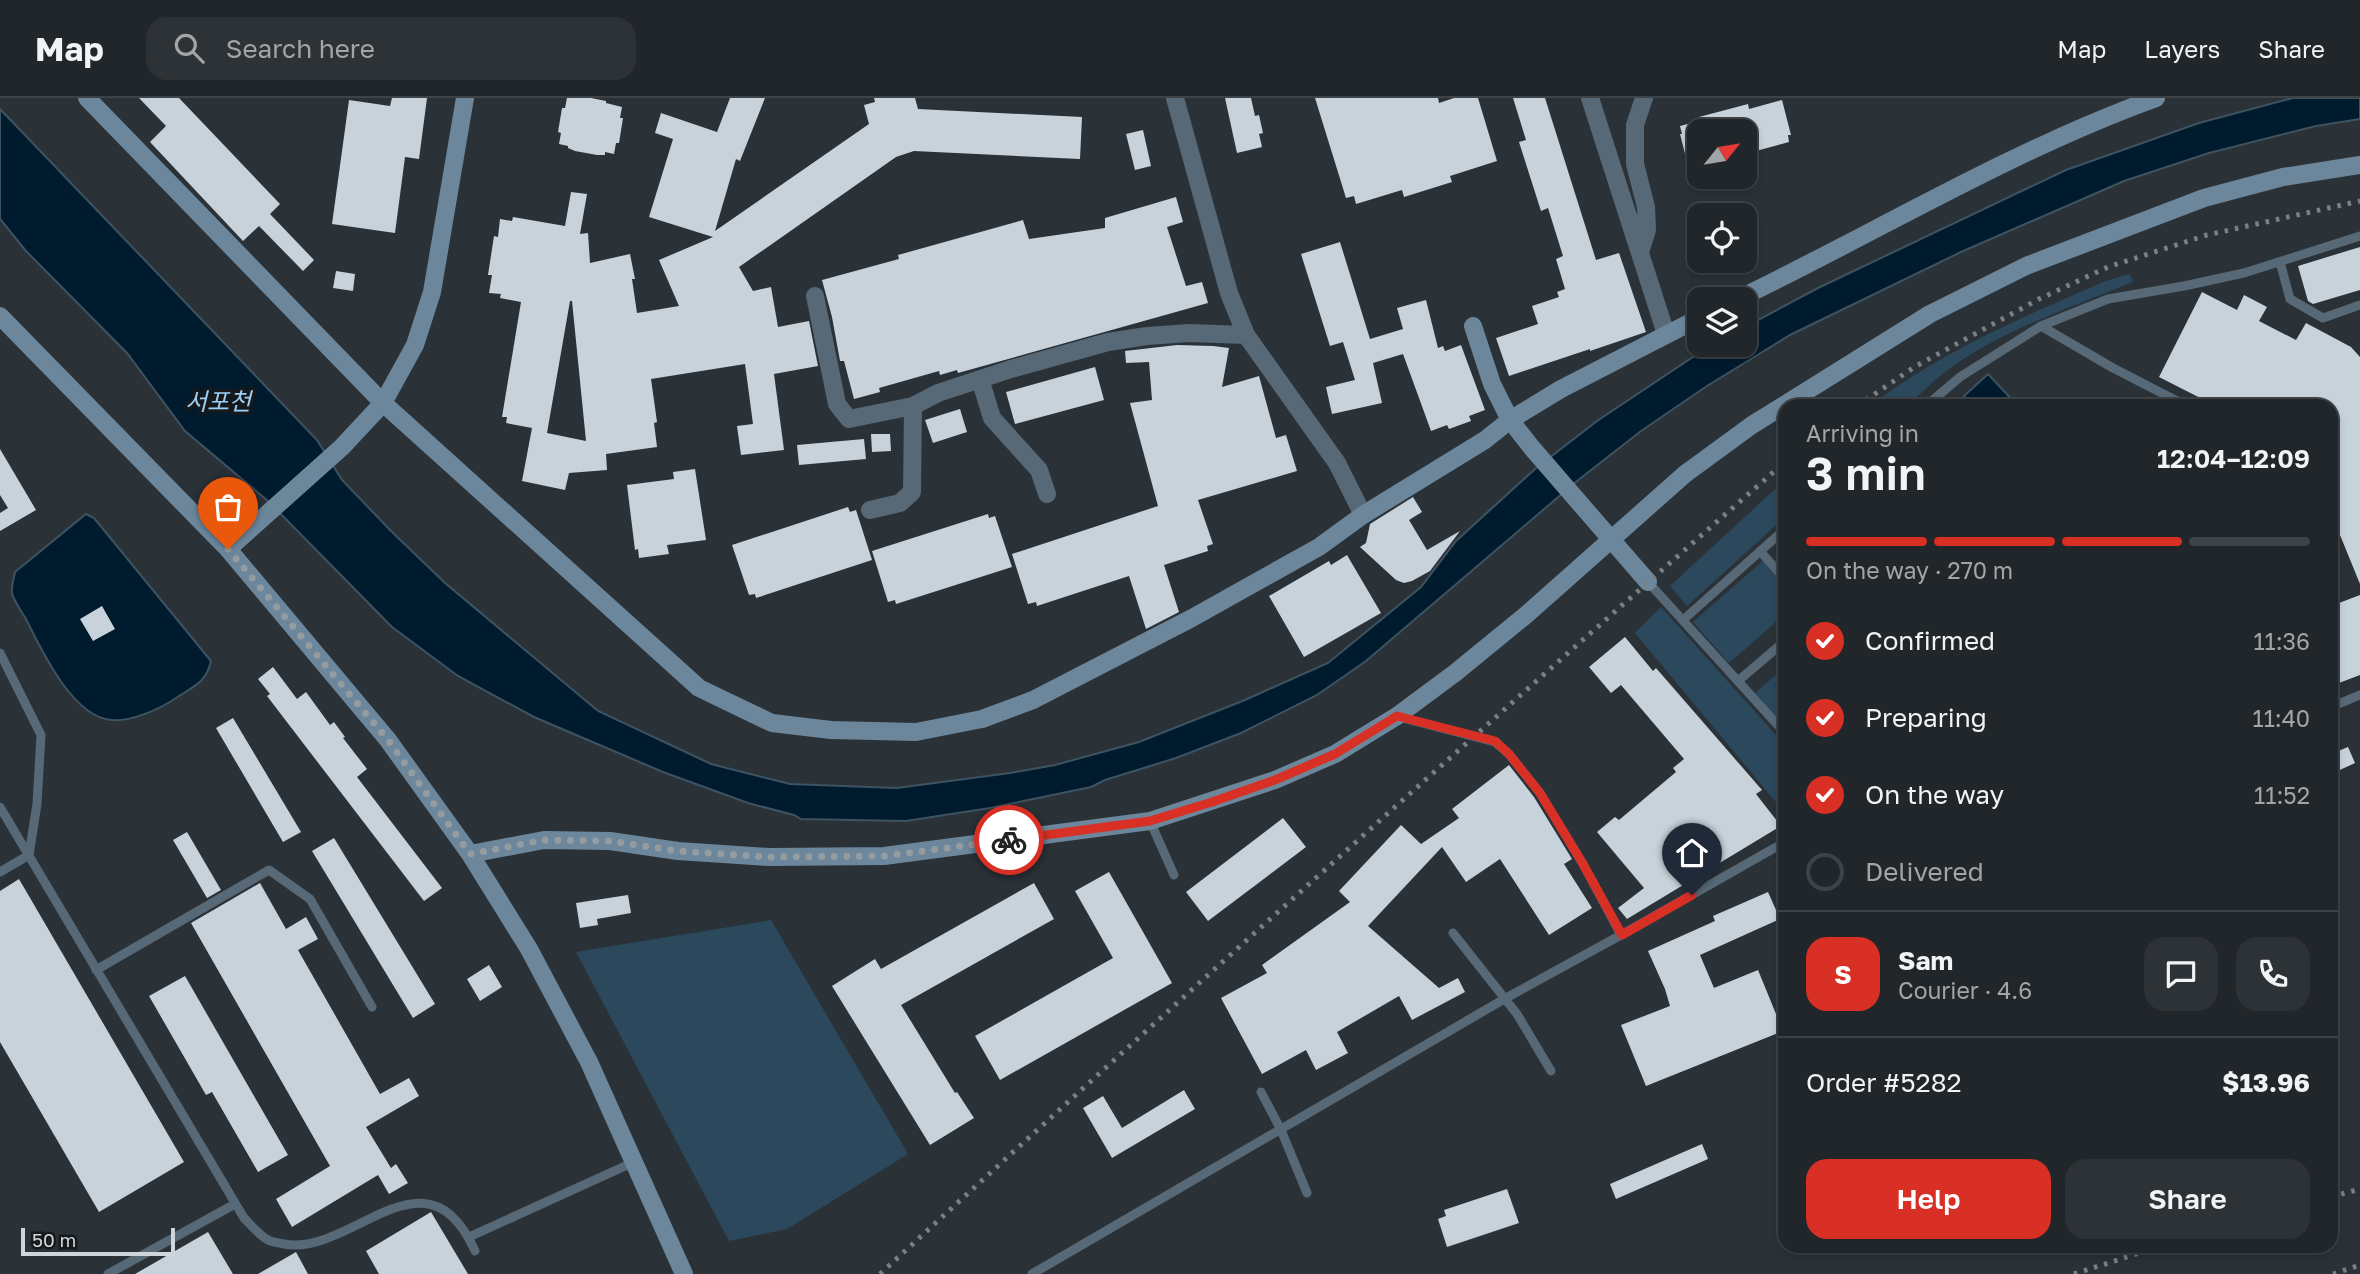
<!DOCTYPE html>
<html lang="en">
<head>
<meta charset="utf-8">
<style>
	body { margin:0; font-family:"Golos Text","Noto Sans KR",sans-serif; background:#2d3236; color:#f1f3f6; height:100vh; display:flex; flex-direction:column; font-size:26px; white-space:nowrap }
	* { box-sizing:border-box; margin:0 }
	p { font-size:23px; color:#a2a5a8 }
	.icon { flex:none; width:38px; height:38px; fill:none; stroke:currentColor; stroke-width:2; stroke-linecap:round; stroke-linejoin:round }
	.map { position:relative; flex:1; overflow:hidden }
	.panel { position:absolute; left:1778px; top:301px; width:560px; height:854px; display:flex; flex-direction:column; background:#20262a; border-radius:21px; box-shadow:0 4px 10px #0003,0 0 0 2px #3d4347 }
	.panel>* { flex:none }
	.needle { width:46px; rotate:60deg }
	.controls { position:absolute; left:1687px; top:21px; display:grid; gap:14px }
	.controls a { display:grid; place-items:center; width:70px; height:70px; border-radius:14px; background:#20262a; box-shadow:0 4px 10px #0003,0 0 0 2px #3d4347; font-size:35px }
	.scale { position:absolute; left:21px; bottom:18px; width:154px; box-sizing:border-box; padding-left:7px; border:4px solid #cfd5d8; border-top:0; font-size:19px; line-height:24px; white-space:nowrap; color:#cfd5d8; -webkit-text-stroke:5px #16191c; paint-order:stroke }
	.pin { position:absolute; display:grid; place-items:center; width:60px; height:60px; color:#fff; margin:-72px -30px; border-radius:50% 50% 50% 0; rotate:-45deg; box-shadow:0 0 7px #0007 }
	.pin .icon { rotate:45deg }
	.courier { position:absolute; display:grid; place-items:center; width:70px; height:70px; margin:-35px; border:5px solid #d93025; border-radius:50%; background:#fff; color:#222; box-shadow:0 2px 9px #0007 }
	.headline em { font-style:normal; font-weight:600 }
	.headline div { display:flex; flex-direction:column-reverse }
	.headline { display:flex; align-items:center; justify-content:space-between; height:119px; padding:0 28px }
	h1 { font-size:46px; font-weight:600; line-height:52px }
	.bar { display:grid; grid-template-columns:repeat(4,1fr); gap:10px 7px; align-content:center; height:84px; padding:0 28px }
	.bar i { height:9px; border-radius:5px; background:#3d4347 }
	.bar .on { background:#d93025 }
	.bar p { grid-column:span 4 }
	.line { display:flex; align-items:center; gap:18px; padding:0 28px; border-top:2px solid #3d4347 }
	.line div { flex:1 }
	.round { display:grid; place-items:center; flex:none; width:74px; height:74px; border-radius:21px; background:#2d3236 }
	ol { padding:0 28px; list-style:none }
	li { display:flex; align-items:center; gap:21px; height:77px }
	li p { margin-inline-start:auto }
	li .icon { padding:7px; border-radius:50%; background:#d93025; color:#fff; stroke-width:4 }
	li:last-child { color:#a2a5a8 }
	li i { width:38px; height:38px; border:4px solid #3d4347; border-radius:50% }
	.button { display:flex; gap:14px; margin-top:auto; padding:14px 28px }
	.button a { flex:1; height:80px; border-radius:21px; background:#d93025; color:#fff; font-size:28px; font-weight:600; line-height:80px; text-align:center }
	.button a+a { background:#2d3236; color:#f1f3f6 }
	header { display:flex; align-items:center; gap:42px; box-sizing:border-box; height:98px; padding:0 35px; background:#20262a; border-bottom:2px solid #3d4347 }
	header strong { font-size:33px }
	nav { display:flex; gap:38px; margin-inline-start:auto; font-size:24px }
	.search { width:490px; height:63px; background:#2d3236; display:flex; align-items:center; gap:18px; box-sizing:border-box; padding:0 24px; border-radius:21px; color:#a2a5a8; font-size:26px }
	.map>svg:first-child { display:block }
</style>
</head>
<body>
<header>
<strong>Map</strong>
<div class="search"><svg class="icon" aria-label="search" viewBox="0 0 24 24"><circle cx="10" cy="10" r="6"/><path d="M15 15l6 6"/></svg>Search here</div>
<nav><a>Map</a><a>Layers</a><a>Share</a></nav>
</header>
<div class="map">
<svg width="2360" height="1176" viewBox="0 0 2360 1176">
	<rect width="100%" height="100%" fill="#2a3238"/>
	<path fill="#2b485d" d="M 2130,176 L 2133,184 C 2077,207 2017,227 1965,260 C 1944,273 1925,291 1907,308 L 1870,308 C 1927,264 1993,232 2060,203 C 2083,193 2106,181 2130,176 Z
		M 1785,382 L 1785,419 L 1687,508 L 1670,488 Z
		M 1765,461 L 1785,484 L 1785,516 L 1729,565 L 1693,524 Z
		M 1661,509 L 1785,647 L 1785,715 L 1635,535 Z
		M 1785,569 L 1785,629 L 1755,595 Z
		M 771,822 L 908,1056 L 787,1131 L 729,1143 L 576,854 Z"/>
	<path fill="#001b2e" stroke="#3e5361" stroke-width="2" d="M 2293,0 L 2360,0 L 2360,21 L 2316,28 L 2209,55 L 2124,83 L 1961,154 L 1790,237 L 1707,288 L 1641,333 L 1577,383 L 1366,563 L 1317,597 L 1241,635 L 1176,660 L 1105,682 L 1091,689 L 990,710 L 906,723 L 801,721 L 794,717 L 748,705 L 663,674 L 534,619 L 458,578 L 392,529 L 268,403 L 185,333 L 127,255 L 26,153 L 0,121 L 0,11 L 317,342 L 342,382 L 391,433 L 445,485 L 598,613 L 711,666 L 790,686 L 897,690 L 1010,675 L 1055,667 L 1139,644 L 1245,602 L 1328,565 L 1421,489 L 1456,443 L 1535,371 L 1597,323 L 1708,249 L 1713,247 L 1745,247 L 1745,229 L 1818,190 L 2066,72 L 2199,25 Z
		M 1988,276 L 2018,308 L 1973,308 L 1964,298 Z
		M 86,416 L 94,420 L 211,563 C 206,585 194,588 176,600 C 160,611 131,624 111,622 C 73,619 42,553 27,523 C 23,515 14,504 12,495 C 11,489 14,480 15,474 Z"/>
	<path fill="#c8d2da" fill-rule="evenodd" d="M 139,0 L 179,0 L 280,106 L 270,116 L 314,162 L 303,173 L 259,128 L 243,143 L 150,44 L 166,28 Z
		M 392,0 L 427,0 L 419,61 L 405,59 L 395,135 L 332,126 L 349,2 L 390,8 Z
		M 567,0 L 591,0 L 606,3 L 606,5 L 622,9 L 620,20 L 623,20 L 619,45 L 616,45 L 614,56 L 605,54 L 605,57 L 597,57 L 575,53 L 568,50 L 568,48 L 559,46 L 561,35 L 558,34 L 562,10 L 565,10 Z
		M 730,0 L 765,0 L 740,63 L 736,61 L 715,133 L 869,26 L 864,7 L 875,4 L 874,0 L 915,0 L 918,11 L 1082,19 L 1080,61 L 914,53 L 896,59 L 739,169 L 753,193 L 771,189 L 778,229 L 809,223 L 818,268 L 774,276 L 784,352 L 741,357 L 737,328 L 753,326 L 745,266 L 651,281 L 657,324 L 654,325 L 657,349 L 606,356 L 607,372 L 569,375 L 565,392 L 522,383 L 532,330 L 506,325 L 507,319 L 502,319 L 521,204 L 500,200 L 501,196 L 489,195 L 492,177 L 488,177 L 494,138 L 498,139 L 500,121 L 512,123 L 513,119 L 565,128 L 571,94 L 587,96 L 580,136 L 588,135 L 590,165 L 630,156 L 635,181 L 632,181 L 637,215 L 679,208 L 659,162 L 713,139 L 649,119 L 673,41 L 655,35 L 661,15 L 717,34 ZM 570,203 L 572,203 L 586,343 L 547,335 Z
		M 1225,0 L 1251,0 L 1255,18 L 1259,17 L 1263,35 L 1259,36 L 1262,49 L 1237,55 Z
		M 1315,0 L 1438,0 L 1439,5 L 1454,0 L 1478,0 L 1497,63 L 1450,78 L 1452,84 L 1404,99 L 1402,92 L 1356,106 L 1354,98 L 1346,100 Z
		M 1513,0 L 1545,0 L 1596,162 L 1619,155 L 1646,234 L 1590,253 L 1590,251 L 1509,278 L 1496,240 L 1538,226 L 1532,208 L 1559,199 L 1557,194 L 1565,191 L 1556,161 L 1563,158 L 1548,110 L 1541,113 L 1519,44 L 1526,42 Z
		M 1782,2 L 1791,37 L 1788,37 L 1789,44 L 1745,56 L 1745,33 L 1704,33 L 1699,19 L 1748,6 L 1749,11 Z
		M 1699,23 L 1699,90 L 1694,91 L 1680,36 L 1682,36 L 1680,28 Z
		M 1143,32 L 1151,68 L 1135,72 L 1126,36 Z
		M 1176,99 L 1183,124 L 1167,129 L 1186,188 L 1202,184 L 1208,205 L 958,275 L 957,272 L 940,277 L 939,273 L 879,290 L 880,294 L 854,301 L 844,263 L 840,263 L 832,219 L 822,182 L 899,161 L 898,157 L 1023,122 L 1029,141 L 1105,130 L 1105,120 Z
		M 1340,144 L 1370,241 L 1403,231 L 1397,210 L 1426,202 L 1438,250 L 1443,248 L 1445,253 L 1461,247 L 1485,312 L 1469,318 L 1471,323 L 1449,331 L 1447,327 L 1431,333 L 1403,256 L 1373,265 L 1382,305 L 1332,316 L 1326,289 L 1355,282 L 1343,244 L 1330,248 L 1301,156 Z
		M 2360,149 L 2360,192 L 2313,206 L 2308,203 L 2298,168 Z
		M 336,173 L 355,176 L 353,193 L 333,190 Z
		M 2202,194 L 2237,212 L 2244,197 L 2267,209 L 2259,223 L 2296,242 L 2306,225 L 2351,249 L 2360,259 L 2360,486 L 2331,415 L 2331,308 L 2216,308 L 2159,279 Z
		M 1177,247 L 1213,248 L 1229,250 L 1222,289 L 1259,278 L 1276,340 L 1286,337 L 1297,373 L 1198,402 L 1213,446 L 1207,448 L 1208,453 L 1164,467 L 1179,514 L 1146,531 L 1129,478 L 1037,508 L 1036,504 L 1028,506 L 1012,456 L 1158,408 L 1130,305 L 1152,302 L 1149,264 L 1126,265 L 1125,253 Z
		M 1095,269 L 1104,302 L 1015,326 L 1006,294 Z
		M 960,311 L 967,334 L 933,345 L 925,322 Z
		M 871,336 L 890,336 L 891,353 L 872,354 Z
		M 864,341 L 866,361 L 799,367 L 797,347 Z
		M 0,351 L 36,412 L 0,433 L 0,415 L 8,410 L 0,397 Z
		M 695,371 L 706,442 L 667,447 L 669,456 L 639,460 L 638,451 L 635,452 L 627,387 L 674,381 L 673,374 Z
		M 1413,399 L 1422,414 L 1409,422 L 1427,452 L 1460,433 L 1430,473 L 1412,483 L 1404,485 L 1396,482 L 1360,449 L 1366,445 L 1370,426 Z
		M 848,409 L 850,414 L 856,412 L 872,462 L 756,500 L 755,496 L 749,497 L 732,447 Z
		M 988,416 L 989,420 L 995,418 L 1012,469 L 896,506 L 895,502 L 888,504 L 872,453 Z
		M 1347,457 L 1381,515 L 1304,559 L 1269,498 L 1329,463 L 1331,467 Z
		M 2360,497 L 2360,577 L 2331,588 L 2331,508 Z
		M 102,508 L 115,531 L 93,543 L 80,521 Z
		M 1625,539 L 1653,573 L 1656,570 L 1762,692 L 1756,696 L 1781,728 L 1627,821 L 1618,810 L 1644,790 L 1597,734 L 1615,719 L 1619,722 L 1676,674 L 1673,670 L 1684,661 L 1621,587 L 1611,595 L 1589,569 Z
		M 273,569 L 297,601 L 306,594 L 330,627 L 334,624 L 345,639 L 343,640 L 367,671 L 357,679 L 442,790 L 424,803 L 267,598 L 270,596 L 258,581 Z
		M 233,620 L 301,734 L 283,744 L 216,630 Z
		M 2348,649 L 2355,665 L 2331,676 L 2331,656 Z
		M 1509,667 L 1534,699 L 1572,761 L 1564,766 L 1592,810 L 1549,837 L 1500,761 L 1466,784 L 1442,749 L 1368,828 L 1439,890 L 1458,880 L 1465,894 L 1412,922 L 1399,898 L 1337,934 L 1348,955 L 1316,972 L 1306,952 L 1262,976 L 1221,900 L 1267,875 L 1262,867 L 1350,804 L 1339,793 L 1401,727 L 1421,746 L 1459,720 L 1452,711 Z
		M 1283,720 L 1306,749 L 1208,823 L 1186,794 Z
		M 187,734 L 221,792 L 207,800 L 173,742 Z
		M 334,740 L 435,906 L 413,920 L 312,753 Z
		M 1109,774 L 1172,885 L 1000,982 L 975,938 L 1113,860 L 1075,793 Z
		M 19,781 L 184,1064 L 99,1114 L 0,944 L 0,793 Z
		M 260,785 L 286,831 L 306,819 L 318,841 L 298,852 L 380,996 L 409,980 L 419,998 L 366,1029 L 391,1070 L 396,1066 L 408,1085 L 389,1096 L 378,1077 L 292,1129 L 276,1101 L 330,1068 L 191,825 Z
		M 1034,785 L 1054,821 L 901,907 L 955,995 L 957,994 L 974,1020 L 930,1047 L 832,888 L 875,861 L 881,871 Z
		M 1768,794 L 1780,821 L 1700,857 L 1714,890 L 1758,872 L 1783,933 L 1646,988 L 1621,927 L 1670,908 L 1665,891 L 1648,853 L 1715,823 L 1713,818 Z
		M 628,797 L 631,815 L 597,821 L 598,827 L 580,830 L 576,805 Z
		M 489,867 L 502,889 L 480,903 L 467,881 Z
		M 185,878 L 288,1057 L 258,1074 L 212,994 L 206,997 L 149,898 Z
		M 1184,992 L 1195,1011 L 1112,1060 L 1083,1010 L 1103,998 L 1122,1030 Z
		M 1702,1046 L 1708,1061 L 1616,1101 L 1610,1086 Z
		M 1507,1091 L 1519,1125 L 1447,1149 L 1438,1121 L 1446,1118 L 1444,1112 Z
		M 431,1114 L 468,1176 L 379,1176 L 366,1153 Z
		M 208,1134 L 233,1176 L 135,1176 Z
		M 296,1154 L 308,1176 L 258,1176 Z"/>
	<g fill="none" stroke-linecap="round" stroke-linejoin="round">
		<path stroke="#576876" stroke-width="9" d="M 2280,164 L 2290,201 L 2323,220 L 2360,207
			M 2041,228 L 2113,270 L 2187,308
			M 1926,308 L 1960,279 L 2041,228 L 2108,201 L 2184,188 L 2244,175 L 2360,138
			M 1760,453 L 1785,481
			M 1648,484 L 1785,635
			M 1683,522 L 1785,431
			M 0,555 L 41,637 L 37,706 L 29,757 L 0,774
			M 1738,583 L 1785,543
			M 2331,609 L 2360,597
			M 1399,619 L 1495,644 L 1509,656 L 1540,695 L 1583,766 L 1621,837 L 1785,744
			M 0,709 L 244,1120 C 251,1127 259,1137 268,1142 C 272,1144 279,1145 284,1146 C 351,1159 426,1043 475,1153
			M 1150,723 L 1174,777
			M 1453,835 L 1517,916 L 1551,973
			M 96,872 L 269,772 L 310,801 L 372,909
			M 1261,994 L 1281,1032 L 1307,1095
			M 469,1139 L 634,1064
			M 108,1176 L 235,1106
			M 1032,1176 L 1506,900 L 1621,837"/>
		<path stroke="#576876" stroke-width="18" d="M 1175,0 L 1229,195 L 1246,237 L 1337,365 L 1363,417
			M 1590,0 L 1666,236
			M 1640,154 L 1647,132 L 1646,109 L 1635,66 L 1635,27 L 1644,0
			M 815,198 L 837,306 L 849,321 L 913,308 L 938,295 L 1011,271 L 1108,244 L 1147,238 L 1189,235 L 1246,237
			M 980,281 L 992,320 L 1039,372 L 1047,396
			M 870,412 L 900,405 L 912,394 L 913,308"/>
		<path stroke="#6c879c" stroke-width="18" d="M 87,0 L 383,305 L 699,590 L 772,625 L 831,632 L 916,634 L 982,621 L 1033,602 L 1192,520 L 1319,449 L 1363,417 L 1485,342 L 1510,322 L 1561,291 L 1699,220
			M 1738,201 C 1877,134 2010,53 2156,0
			M 0,218 L 228,451 L 388,642 L 470,756 L 529,851 L 589,964 L 684,1176
			M 1473,228 L 1492,286 L 1510,322 L 1532,350 L 1648,484
			M 228,451 L 342,349 L 383,305 L 415,247 L 432,194 L 465,0
			M 470,756 L 544,742 L 610,743 L 678,753 L 769,759 L 884,758 L 1150,723 L 1275,682 L 1335,656 L 1397,618 L 1455,575 L 1526,517 L 1685,376 L 1752,327 L 1930,216 L 2026,168 L 2204,100 L 2283,79 L 2360,67"/>
		<path stroke="#7a8185" stroke-width="5" stroke-dasharray="3.5 7" stroke-linecap="butt" d="M 1857,308 L 1916,268 L 2039,201 L 2108,169 L 2207,137 L 2360,103
			M 2331,1099 L 2360,1091
			M 880,1176 C 1178,902 1480,631 1785,364
			M 2074,1176 L 2161,1148
			M 2333,1176 L 2360,1167"/>
	</g>
	<g fill="none" stroke-linecap="round" stroke-linejoin="round">
		<path stroke="#959ca0" stroke-width="7" stroke-dasharray="0 12.6" d="M 228,451 L 388,642 L 470,756 L 544,742 L 610,743 L 678,753 L 769,759 L 884,758 L 1009,742"/>
		<path stroke="#d93025" stroke-width="9" d="M 1009,742 L 1150,723 L 1212,704 L 1275,682 L 1335,656 L 1397,618 L 1495,643 L 1509,656 L 1540,695 L 1583,766 L 1622,837 L 1692,797"/>
	</g>
	<g text-anchor="middle" dominant-baseline="central" stroke-width="7" stroke-linejoin="round" paint-order="stroke">
		<g font-size="24" font-style="italic" fill="#9bcff6" stroke="#16191c">
			<text x="218" y="302">서포천</text>
		</g>
	</g>
</svg>
<div class="controls">
<a><svg class="needle" viewBox="-14 -14 28 28"><path d="M0-13l5 13h-10z" fill="#e53935"/><path d="M0 13l5-13h-10z" fill="#a2a5a8"/></svg></a>
<a><svg class="icon" aria-label="locate" viewBox="0 0 24 24"><circle cx="12" cy="12" r="6"/><path d="M12 2v4M12 18v4M2 12h4M18 12h4"/></svg></a>
<a><svg class="icon" aria-label="layers" viewBox="0 0 24 24"><path d="M12 4l9 5-9 5-9-5zM3 14l9 5 9-5"/></svg></a>
</div>
<div class="scale">50 m</div>
<div class="pin" style="left:228px;top:451px;background:#ea580c"><svg class="icon" aria-label="bag" viewBox="0 0 24 24"><path d="M5 8h14l-1 12H6zM9 8a3 3 0 0 1 6 0"/></svg></div>
<div class="pin" style="left:1692px;top:797px;background:#1f2937"><svg class="icon" aria-label="home" viewBox="0 0 24 24"><path d="M3 11l9-7 9 7M6 9v11h12V9"/></svg></div>
<div class="courier" style="left:1009px;top:742px"><svg class="icon" aria-label="bike" viewBox="0 0 24 24"><circle cx="6" cy="16" r="4"/><circle cx="18" cy="16" r="4"/><path d="M6 16l4-8h5l3 8M10 8l3 8H6M13 5h3"/></svg></div>
<section class="panel">
<div class="headline"><div><h1>3 min</h1><p>Arriving in</p></div><em>12:04–12:09</em></div>
<div class="bar"><i class="on"></i><i class="on"></i><i class="on"></i><i></i><p>On the way · 270 m</p></div>
<ol>
<li><svg class="icon" aria-label="check" viewBox="0 0 24 24"><path d="M5 12l5 5 9-10"/></svg>Confirmed<p>11:36</p></li>
<li><svg class="icon" aria-label="check" viewBox="0 0 24 24"><path d="M5 12l5 5 9-10"/></svg>Preparing<p>11:40</p></li>
<li><svg class="icon" aria-label="check" viewBox="0 0 24 24"><path d="M5 12l5 5 9-10"/></svg>On the way<p>11:52</p></li>
<li><i></i>Delivered</li>
</ol>
<div class="line" style="height:126px"><b class="round" style="background:#d93025;color:#fff">S</b><div><b>Sam</b><p>Courier · 4.6</p></div><a class="round"><svg class="icon" aria-label="chat" viewBox="0 0 24 24"><path d="M4 5h16v11H9l-5 4z"/></svg></a><a class="round"><svg class="icon" aria-label="phone" viewBox="0 0 24 24"><path d="M5 4h4l2 5-3 2q2 4 5 5l2-3 5 2v4C11 20 4 13 5 4z"/></svg></a></div>
<div class="line" style="height:91px"><div>Order #5282</div><b>$13.96</b></div>
<div class="button"><a>Help</a><a>Share</a></div>
</section>
</div>
</body>
</html>
